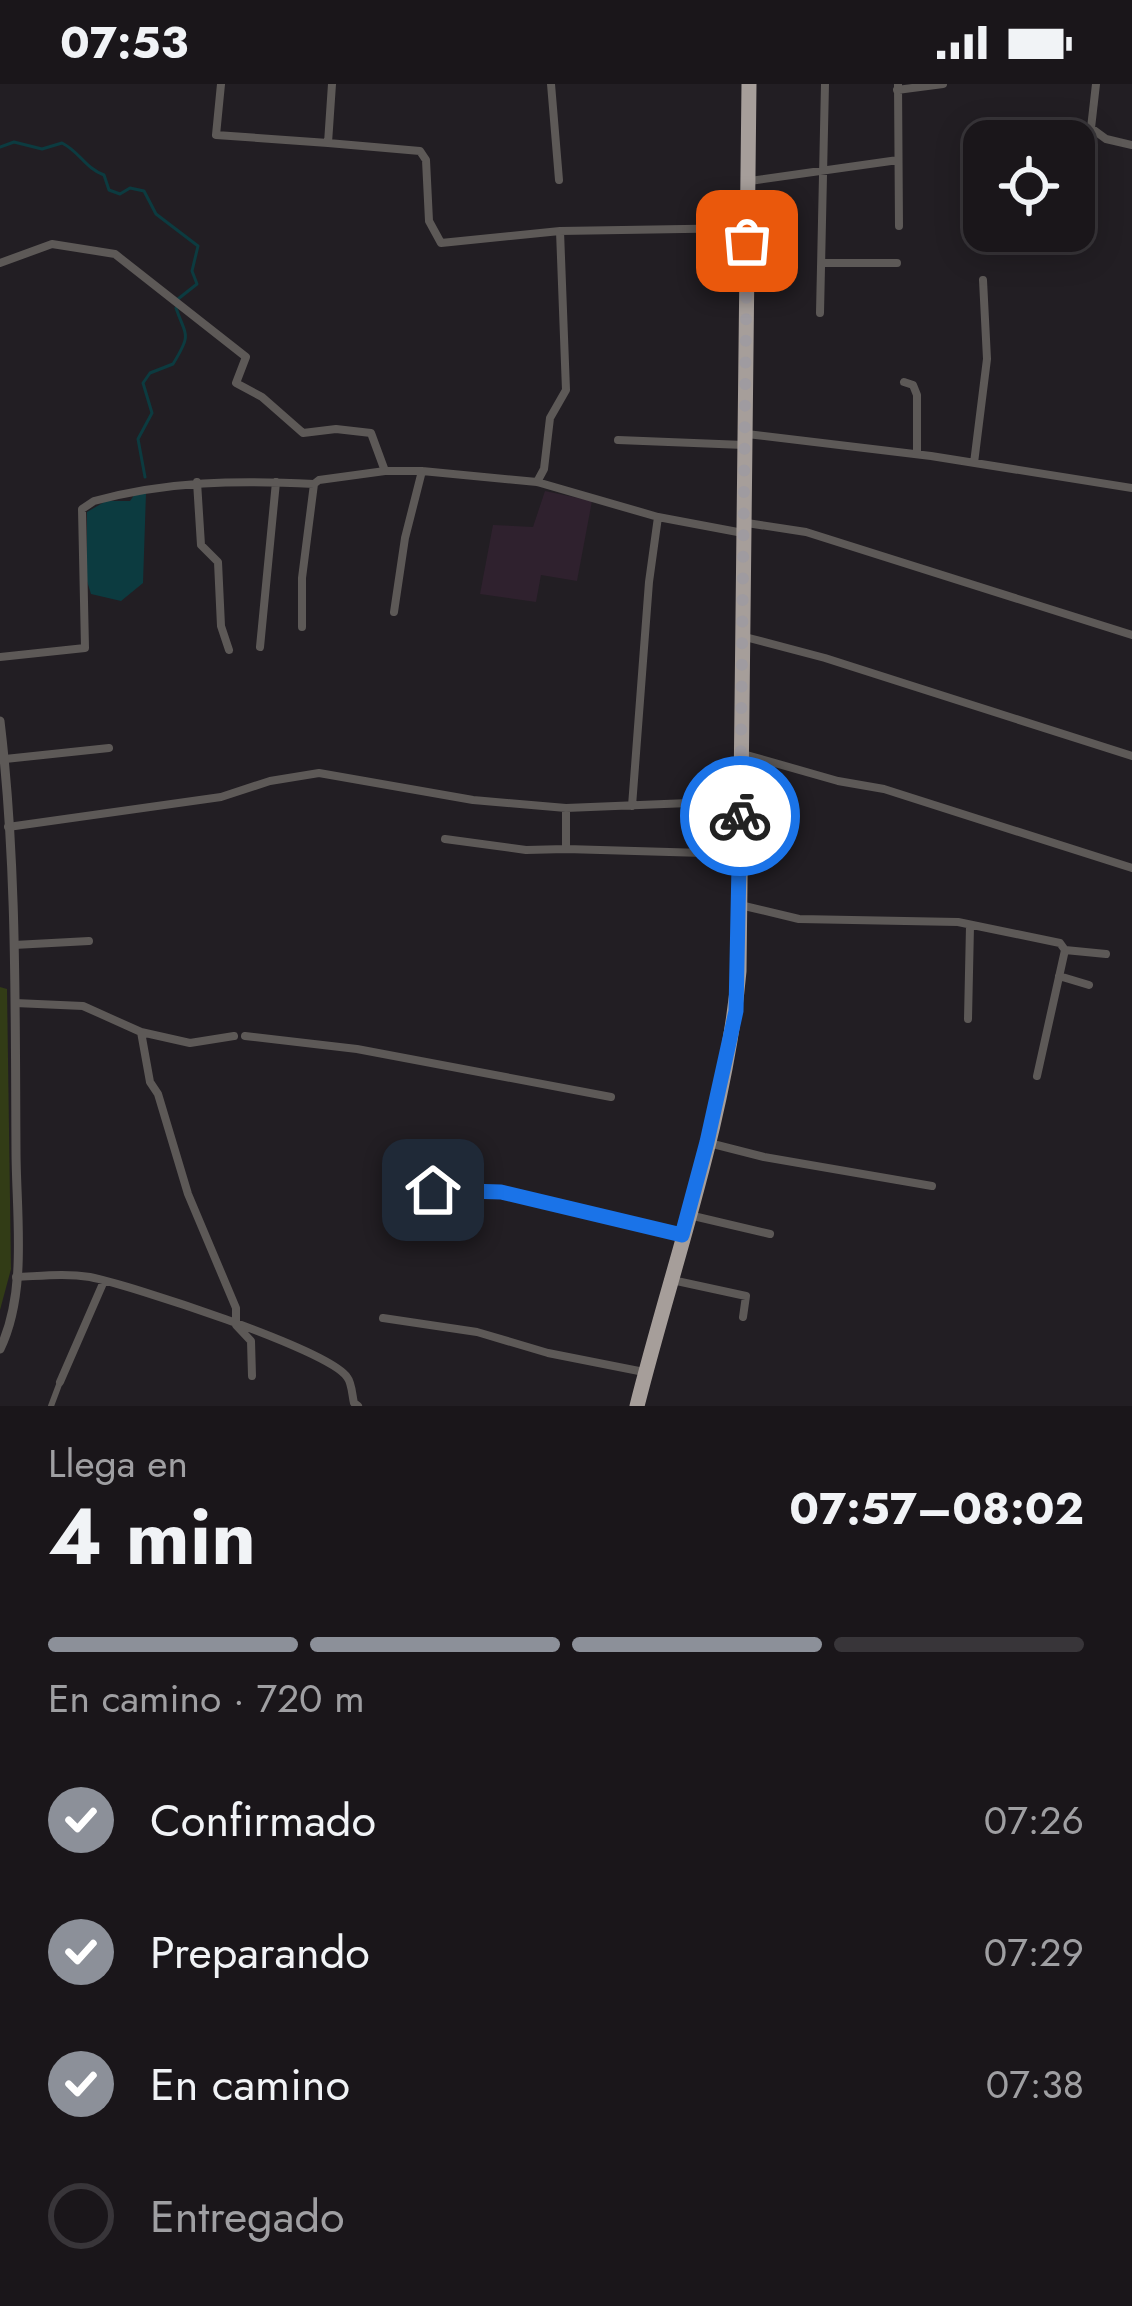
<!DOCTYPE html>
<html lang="es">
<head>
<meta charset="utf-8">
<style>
	body { margin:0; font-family:Jost,sans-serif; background:#272327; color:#f1f3f6; height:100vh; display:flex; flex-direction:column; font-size:45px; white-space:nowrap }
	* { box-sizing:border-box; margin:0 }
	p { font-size:39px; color:#9f9fa2 }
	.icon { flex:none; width:66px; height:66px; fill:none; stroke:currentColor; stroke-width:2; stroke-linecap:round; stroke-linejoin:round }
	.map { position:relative; height:1322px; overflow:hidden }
	.side { display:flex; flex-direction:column; background:#1a161a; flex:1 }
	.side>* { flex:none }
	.buttons { position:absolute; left:963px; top:36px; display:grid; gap:24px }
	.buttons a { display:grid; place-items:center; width:132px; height:132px; border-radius:24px; background:#1a161a; box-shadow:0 6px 30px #0003,0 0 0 3px #383539; font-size:60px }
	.pin { position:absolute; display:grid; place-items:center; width:102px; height:102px; color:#fff; margin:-51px; border-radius:24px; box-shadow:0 6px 18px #0006 }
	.courier { position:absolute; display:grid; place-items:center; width:120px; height:120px; margin:-60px; border:9px solid #1a73e8; border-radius:50%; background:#fff; color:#222; box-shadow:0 3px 15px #0007 }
	.head em { font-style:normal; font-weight:700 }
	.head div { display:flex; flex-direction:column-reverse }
	.head { display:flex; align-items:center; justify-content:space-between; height:204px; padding:0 48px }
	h1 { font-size:78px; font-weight:700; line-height:90px }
	.bar { display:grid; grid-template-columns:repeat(4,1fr); gap:18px 12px; align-content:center; height:144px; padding:0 48px }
	.bar i { height:15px; border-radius:9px; background:#383539 }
	.bar .current { background:#8c9099 }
	.bar p { grid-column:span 4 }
	ol { padding:0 48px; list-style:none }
	li { display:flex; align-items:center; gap:36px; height:132px }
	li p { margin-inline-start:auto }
	li .icon { padding:12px; border-radius:50%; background:#8c9099; color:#fff; stroke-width:4 }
	li:last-child { color:#9f9fa2 }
	li i { width:66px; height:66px; border:6px solid #383539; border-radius:50% }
	.status { display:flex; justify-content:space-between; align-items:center; height:84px; padding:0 60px; background:#1a161a; direction:ltr }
	.status svg { height:33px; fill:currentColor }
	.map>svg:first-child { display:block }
</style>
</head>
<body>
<div class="status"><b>07:53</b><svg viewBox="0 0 49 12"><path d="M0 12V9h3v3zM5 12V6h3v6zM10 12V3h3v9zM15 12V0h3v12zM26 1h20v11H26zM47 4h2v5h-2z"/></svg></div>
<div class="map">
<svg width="1132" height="1322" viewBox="0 0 1132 1322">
	<rect width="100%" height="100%" fill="#221e23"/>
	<path fill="#2f212e" d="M 545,407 L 592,417 L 577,497 L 541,491 L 536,518 L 480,510 L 493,441 L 533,443 Z"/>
	<path fill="#323c16" d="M 0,903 L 7,905 L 11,1185 L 0,1226 Z"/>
	<path fill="#0c3b40" d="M 146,409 L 143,499 L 121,517 L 91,510 L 87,497 L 87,428 L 106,417 L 130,417 L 135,410 Z"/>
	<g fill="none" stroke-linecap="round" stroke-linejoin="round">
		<path stroke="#0c3b40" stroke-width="3" d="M 0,63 L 14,58 L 42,65 L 62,59 C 80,68 85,84 104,91 L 109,106 L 120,110 L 130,104 L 144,107 L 156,130 L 198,162 L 192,187 L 197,200 L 178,215
			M 145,393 L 138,355 L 152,329 L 143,299 L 150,289 L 173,280 C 192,249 186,253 176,224"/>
		<path stroke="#5d5957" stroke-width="6" d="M 51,1322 L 60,1298"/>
		<path stroke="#5d5957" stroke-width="8" d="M 221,0 L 216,51 L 328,59
			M 332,0 L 328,59 L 420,67 L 426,76 L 429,137 L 441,159 L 560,147 L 746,144
			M 551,0 L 559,96
			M 898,0 L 899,142
			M 1096,0 L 1091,44 L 1106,55 L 1132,61
			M 897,6 L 943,0
			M 750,97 L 898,76
			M 0,179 L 52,160 L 115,170 L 246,273 L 236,299 L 262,313 L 303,349 L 336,345 L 371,349 L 385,387 L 422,387 L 537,398 L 658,433 L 743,449
			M 822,179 L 897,179
			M 820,229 L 825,0
			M 904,298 L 913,301 L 917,311 L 917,370
			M 747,350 L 931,372 L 1132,404
			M 618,356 L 744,361
			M 974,379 L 987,275 L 983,196
			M 197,398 L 201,461 L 218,478 L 221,542 L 229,566
			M 537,398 L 544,385 L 550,334 L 566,306 L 560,147
			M 747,439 L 806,448 L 1132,551
			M 394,528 L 405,454 L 422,387
			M 302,543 L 302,494 L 314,400
			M 745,553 L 825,574 L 1132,672
			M 260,563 L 276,398
			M 0,573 L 85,564 L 82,425 L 94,417 C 168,397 238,396 314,400 L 319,396 L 385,387
			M 743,670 L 838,697 L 884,705 L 1132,784
			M 5,675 L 109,664
			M 632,722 L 649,498 L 658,433
			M 566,724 L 566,765 L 738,770
			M 8,743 L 221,713 L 270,697 L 319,689 L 473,716 L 566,724 L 738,717
			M 445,755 L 526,766 L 566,765
			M 740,821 L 799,835 L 958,838 L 1060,859 L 1065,866 L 1037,992
			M 14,861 L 89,857
			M 1065,866 L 1106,870
			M 1059,892 L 1089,901
			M 15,919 L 83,922 L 141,948 L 190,959 L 234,952
			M 968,935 L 970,842
			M 141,948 L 150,998 L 158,1010 L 188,1110 L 236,1224 L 236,1241 L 251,1257 L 252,1292
			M 245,952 L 357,965 L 611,1013
			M 709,1059 L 764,1073 L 932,1102
			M 404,1106 L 501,1109 L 682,1151
			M 689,1131 L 770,1150
			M 16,1193 C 41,1192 65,1189 90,1193 C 130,1201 328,1265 347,1293 C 352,1299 352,1311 354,1319 L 358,1322
			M 672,1196 L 746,1212 L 743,1233
			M 383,1234 L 477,1248 L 548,1269 L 644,1288
			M 60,1298 L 104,1197"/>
		<path stroke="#5d5957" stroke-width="9" d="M 0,637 C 17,778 15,924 16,1066 C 16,1129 28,1207 0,1265"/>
		<path stroke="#a69e9a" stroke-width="15" d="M 637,1322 C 673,1179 726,1034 739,887 L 749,0"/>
	</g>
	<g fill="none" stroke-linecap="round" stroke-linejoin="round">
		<path stroke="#9f9ba0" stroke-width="12" stroke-dasharray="0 21.6" d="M 740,732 L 747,157"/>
		<path stroke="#1a73e8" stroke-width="15" d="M 433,1106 L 501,1108 L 682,1151 L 707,1058 L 736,927 L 740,732"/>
	</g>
</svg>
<div class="buttons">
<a><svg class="icon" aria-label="locate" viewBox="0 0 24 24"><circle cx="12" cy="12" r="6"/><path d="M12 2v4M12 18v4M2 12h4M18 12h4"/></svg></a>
</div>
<div class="pin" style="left:747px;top:157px;background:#ea580c"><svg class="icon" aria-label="bag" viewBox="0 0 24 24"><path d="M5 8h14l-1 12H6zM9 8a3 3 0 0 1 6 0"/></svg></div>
<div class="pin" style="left:433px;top:1106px;background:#1f2937"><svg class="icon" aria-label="home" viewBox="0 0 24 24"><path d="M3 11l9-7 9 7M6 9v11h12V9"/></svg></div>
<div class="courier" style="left:740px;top:732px"><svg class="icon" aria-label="bike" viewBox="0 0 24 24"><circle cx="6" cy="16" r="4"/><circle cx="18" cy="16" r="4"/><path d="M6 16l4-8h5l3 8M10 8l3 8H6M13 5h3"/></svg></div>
</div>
<section class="side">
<div class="head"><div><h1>4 min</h1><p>Llega en</p></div><em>07:57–08:02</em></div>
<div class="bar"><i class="current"></i><i class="current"></i><i class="current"></i><i></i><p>En camino · 720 m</p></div>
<ol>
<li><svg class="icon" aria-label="check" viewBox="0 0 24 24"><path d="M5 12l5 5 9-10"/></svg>Confirmado<p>07:26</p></li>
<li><svg class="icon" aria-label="check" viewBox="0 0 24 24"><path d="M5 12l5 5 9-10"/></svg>Preparando<p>07:29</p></li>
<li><svg class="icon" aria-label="check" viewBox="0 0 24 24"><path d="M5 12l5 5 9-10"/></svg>En camino<p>07:38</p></li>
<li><i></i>Entregado</li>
</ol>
</section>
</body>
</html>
